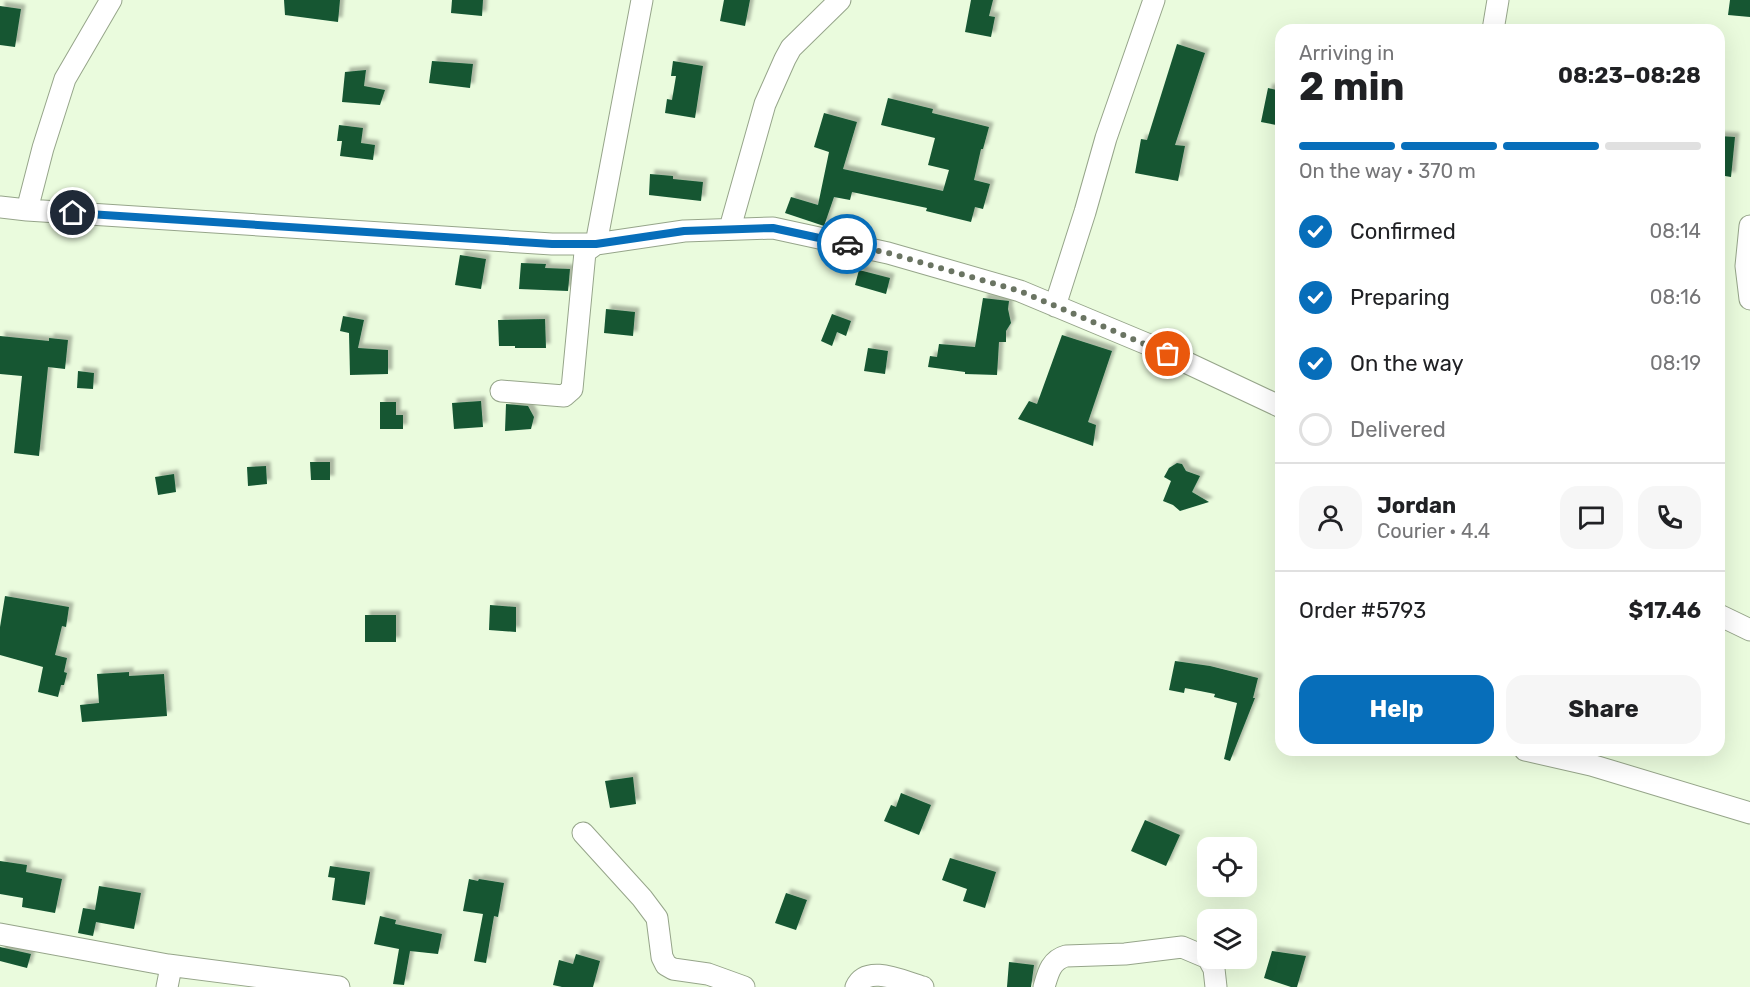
<!DOCTYPE html>
<html lang="en">
<head>
<meta charset="utf-8">
<style>
	body { margin:0; font-family:Rubik,sans-serif; background:#f6f6f6; color:#202124; height:100vh; display:flex; flex-direction:column; font-size:22px; white-space:nowrap }
	* { box-sizing:border-box; margin:0 }
	p { font-size:20px; color:#757577 }
	.icon { flex:none; width:33px; height:33px; fill:none; stroke:currentColor; stroke-width:2; stroke-linecap:round; stroke-linejoin:round }
	.map { position:relative; flex:1; overflow:hidden }
	.details { position:absolute; left:1275px; top:24px; width:450px; height:732px; display:flex; flex-direction:column; background:#fff; border-radius:18px; box-shadow:0 6px 24px #0002 }
	.details>* { flex:none }
	.controls { position:absolute; left:1197px; top:837px; display:grid; gap:12px }
	.controls a { display:grid; place-items:center; width:60px; height:60px; border-radius:12px; background:#fff; box-shadow:0 6px 24px #0002; font-size:30px }
	.pin { position:absolute; display:grid; place-items:center; width:51px; height:51px; color:#fff; margin:-26px; border:3px solid #fff; border-radius:50%; box-shadow:0 2px 6px #0007 }
	.courier { position:absolute; display:grid; place-items:center; width:60px; height:60px; margin:-30px; border:4px solid #076eba; border-radius:50%; background:#fff; color:#222; box-shadow:0 2px 8px #0007 }
	.head em { font-style:normal; font-weight:700 }
	.head div { display:flex; flex-direction:column-reverse }
	.head { display:flex; align-items:center; justify-content:space-between; height:102px; padding:0 24px }
	h1 { font-size:39px; font-weight:700; line-height:45px }
	.bar { display:grid; grid-template-columns:repeat(4,1fr); gap:9px 6px; align-content:center; height:72px; padding:0 24px }
	.bar i { height:8px; border-radius:4px; background:#e0e0e0 }
	.bar .selected { background:#076eba }
	.bar p { grid-column:span 4 }
	.line { display:flex; align-items:center; gap:15px; padding:0 24px; border-top:2px solid #e0e0e0 }
	.line div { flex:1 }
	.round { display:grid; place-items:center; flex:none; width:63px; height:63px; border-radius:18px; background:#f6f6f6 }
	ol { padding:0 24px; list-style:none }
	li { display:flex; align-items:center; gap:18px; height:66px }
	li p { margin-inline-start:auto }
	li .icon { padding:6px; border-radius:50%; background:#076eba; color:#fff; stroke-width:4 }
	li:last-child { color:#757577 }
	li i { width:33px; height:33px; border:3px solid #e0e0e0; border-radius:50% }
	.cta { display:flex; gap:12px; margin-top:auto; padding:12px 24px }
	.cta a { flex:1; height:69px; border-radius:18px; background:#076eba; color:#fff; font-size:24px; font-weight:700; line-height:69px; text-align:center }
	.cta a+a { background:#f6f6f6; color:#202124 }
	.map>svg:first-child { display:block }
</style>
</head>
<body>
<div class="map">
<svg width="1750" height="987" viewBox="0 0 1750 987">
	<defs>
		<filter id="shadow"><feDropShadow dx="4.5" dy="-4.5" stdDeviation="1.5" flood-color="#0004"/></filter>
	</defs>
	<rect width="100%" height="100%" fill="#eafbdd"/>
	<path fill="#145733" filter="url(#shadow)" d="M 284,0 L 340,0 L 338,22 L 285,15 Z
		M 452,0 L 483,0 L 482,16 L 451,13 Z
		M 724,0 L 750,0 L 745,26 L 720,21 Z
		M 971,0 L 993,0 L 989,16 L 995,17 L 991,37 L 965,32 Z
		M 1730,0 L 1750,0 L 1750,17 L 1728,15 Z
		M 0,6 L 21,9 L 15,47 L 0,45 Z
		M 1177,44 L 1205,53 L 1175,145 L 1185,146 L 1178,181 L 1135,173 L 1141,139 L 1147,140 Z
		M 432,61 L 473,64 L 470,88 L 429,83 Z
		M 673,61 L 703,66 L 695,118 L 665,113 L 667,99 L 672,100 L 676,76 L 671,76 Z
		M 366,70 L 364,86 L 385,90 L 380,105 L 342,102 L 345,72 Z
		M 1268,88 L 1281,91 L 1281,126 L 1261,122 Z
		M 888,98 L 933,109 L 932,113 L 989,127 L 983,149 L 981,149 L 974,180 L 990,184 L 983,209 L 975,207 L 971,222 L 926,211 L 927,208 L 852,192 L 850,200 L 834,197 L 824,226 L 785,213 L 791,197 L 818,205 L 829,152 L 814,147 L 824,113 L 857,122 L 843,169 L 943,191 L 949,170 L 928,165 L 935,138 L 881,125 Z
		M 339,125 L 363,128 L 361,143 L 375,145 L 373,160 L 340,156 L 342,141 L 337,141 Z
		M 1719,136 L 1735,137 L 1731,177 L 1719,175 Z
		M 650,174 L 673,176 L 673,179 L 703,182 L 701,201 L 649,195 Z
		M 460,255 L 486,259 L 481,289 L 455,285 Z
		M 521,263 L 546,264 L 545,268 L 570,269 L 568,291 L 519,289 Z
		M 859,270 L 890,278 L 886,294 L 855,285 Z
		M 983,298 L 1009,301 L 1008,309 L 1011,323 L 1006,331 L 1006,342 L 999,342 L 997,375 L 965,374 L 965,372 L 928,367 L 930,356 L 937,357 L 939,344 L 975,347 Z
		M 606,309 L 635,312 L 633,336 L 604,333 Z
		M 832,314 L 851,321 L 846,336 L 837,332 L 832,346 L 821,341 Z
		M 343,316 L 364,320 L 358,348 L 388,350 L 388,374 L 350,375 L 349,333 L 340,331 Z
		M 545,319 L 546,348 L 515,348 L 515,346 L 499,346 L 498,320 Z
		M 1062,335 L 1112,351 L 1088,422 L 1096,425 L 1093,446 L 1018,419 L 1029,401 L 1037,404 Z
		M 0,336 L 49,341 L 49,338 L 68,340 L 65,369 L 48,367 L 39,456 L 14,453 L 22,376 L 0,374 Z
		M 868,348 L 888,351 L 885,374 L 864,371 Z
		M 78,371 L 94,373 L 93,389 L 77,388 Z
		M 481,401 L 483,427 L 454,429 L 452,403 Z
		M 380,402 L 396,402 L 396,415 L 403,415 L 403,429 L 380,429 Z
		M 506,404 L 528,406 L 534,417 L 531,429 L 505,431 Z
		M 310,462 L 330,462 L 330,480 L 311,480 Z
		M 1177,463 L 1182,464 L 1186,471 L 1200,476 L 1192,492 L 1209,502 L 1180,511 L 1173,505 L 1163,501 L 1171,481 L 1164,477 L 1169,468 Z
		M 266,466 L 267,484 L 248,486 L 247,467 Z
		M 174,474 L 176,492 L 158,495 L 155,477 Z
		M 5,596 L 69,607 L 66,627 L 62,626 L 55,655 L 67,658 L 64,672 L 67,673 L 64,685 L 61,685 L 58,697 L 38,692 L 43,667 L 0,655 L 0,627 Z
		M 490,605 L 516,607 L 516,632 L 489,630 Z
		M 365,615 L 396,615 L 396,642 L 365,642 Z
		M 1175,661 L 1210,666 L 1258,678 L 1253,698 L 1255,698 L 1230,761 L 1224,759 L 1237,703 L 1214,697 L 1215,694 L 1185,688 L 1184,693 L 1169,690 Z
		M 129,672 L 129,676 L 164,674 L 167,716 L 82,722 L 80,705 L 99,703 L 97,674 Z
		M 633,777 L 636,804 L 610,808 L 605,781 Z
		M 901,793 L 931,805 L 919,835 L 884,821 L 891,805 L 896,807 Z
		M 1145,820 L 1180,835 L 1166,866 L 1131,851 Z
		M 950,858 L 996,872 L 985,908 L 963,901 L 967,889 L 942,880 Z
		M 0,861 L 27,865 L 26,872 L 62,879 L 55,913 L 22,907 L 23,898 L 0,894 Z
		M 330,866 L 370,872 L 365,905 L 332,900 L 335,878 L 328,877 Z
		M 469,879 L 478,881 L 479,879 L 504,883 L 498,917 L 494,916 L 486,963 L 474,961 L 483,914 L 463,911 Z
		M 99,886 L 141,893 L 134,929 L 96,922 L 93,936 L 78,933 L 83,908 L 95,910 Z
		M 786,893 L 807,900 L 796,930 L 775,923 Z
		M 380,916 L 396,920 L 395,924 L 442,934 L 438,954 L 410,951 L 404,985 L 393,984 L 399,949 L 374,944 Z
		M 0,947 L 31,954 L 27,968 L 0,961 Z
		M 1272,951 L 1306,956 L 1297,987 L 1291,987 L 1264,978 Z
		M 576,954 L 600,961 L 593,987 L 562,987 L 553,985 L 559,960 L 573,964 Z
		M 1009,962 L 1034,965 L 1031,987 L 1007,987 Z"/>
	<g fill="none" stroke-linecap="round" stroke-linejoin="round">
		<defs>
			<path id="minor" d="M 1493,30 L 1498,0
				M 0,207 L 27,210 L 552,244 L 596,244 L 684,231 L 773,228 L 888,253 L 1020,291 L 1147,344 L 1281,407
				M 27,210 L 43,148 L 65,79 L 111,0
				M 1750,226 L 1746,266 L 1750,299
				M 730,228 L 765,104 L 785,59 L 791,48 L 840,0
				M 1055,306 L 1085,212 L 1106,138 L 1154,0
				M 501,391 L 564,396 L 572,389 L 585,252 L 596,244 L 642,0
				M 1719,615 L 1750,630
				M 1525,750 L 1591,765 L 1750,813
				M 583,833 L 642,898 L 657,918 L 662,957 L 666,965 L 673,969 L 708,974 L 744,987
				M 0,934 L 168,965 L 339,987
				M 1208,958 L 1214,969 L 1216,987
				M 167,987 L 170,972 L 168,965
				M 856,987 C 867,963 904,982 923,987
				M 1044,987 C 1048,973 1051,960 1066,956 L 1125,954 L 1182,947 L 1208,958"/>
		</defs>
		<use href="#minor" stroke="#96a58a" stroke-width="23"/>
		<use href="#minor" stroke="#fff" stroke-width="21"/>
	</g>
	<g fill="none" stroke-linecap="round" stroke-linejoin="round">
		<path stroke="#6a7462" stroke-width="6" stroke-dasharray="0 10.8" d="M 847,244 L 888,253 L 1020,291 L 1168,354"/>
		<path stroke="#076eba" stroke-width="8" d="M 73,213 L 552,244 L 596,244 L 684,231 L 773,228 L 847,244"/>
	</g>
</svg>
<div class="controls">
<a><svg class="icon" aria-label="locate" viewBox="0 0 24 24"><circle cx="12" cy="12" r="6"/><path d="M12 2v4M12 18v4M2 12h4M18 12h4"/></svg></a>
<a><svg class="icon" aria-label="layers" viewBox="0 0 24 24"><path d="M12 4l9 5-9 5-9-5zM3 14l9 5 9-5"/></svg></a>
</div>
<div class="pin" style="left:1168px;top:354px;background:#ea580c"><svg class="icon" aria-label="bag" viewBox="0 0 24 24"><path d="M5 8h14l-1 12H6zM9 8a3 3 0 0 1 6 0"/></svg></div>
<div class="pin" style="left:73px;top:213px;background:#1f2937"><svg class="icon" aria-label="home" viewBox="0 0 24 24"><path d="M3 11l9-7 9 7M6 9v11h12V9"/></svg></div>
<div class="courier" style="left:847px;top:244px"><svg class="icon" aria-label="car" viewBox="0 0 24 24"><path d="M5 17H2v-5l4-1 3-4h7l3 4 3 1v5h-3M9 17h6M6 11h13"/><circle cx="7" cy="17" r="2"/><circle cx="17" cy="17" r="2"/></svg></div>
<section class="details">
<div class="head"><div><h1>2 min</h1><p>Arriving in</p></div><em>08:23–08:28</em></div>
<div class="bar"><i class="selected"></i><i class="selected"></i><i class="selected"></i><i></i><p>On the way · 370 m</p></div>
<ol>
<li><svg class="icon" aria-label="check" viewBox="0 0 24 24"><path d="M5 12l5 5 9-10"/></svg>Confirmed<p>08:14</p></li>
<li><svg class="icon" aria-label="check" viewBox="0 0 24 24"><path d="M5 12l5 5 9-10"/></svg>Preparing<p>08:16</p></li>
<li><svg class="icon" aria-label="check" viewBox="0 0 24 24"><path d="M5 12l5 5 9-10"/></svg>On the way<p>08:19</p></li>
<li><i></i>Delivered</li>
</ol>
<div class="line" style="height:108px"><a class="round"><svg class="icon" aria-label="person" viewBox="0 0 24 24"><circle cx="12" cy="8" r="4"/><path d="M4 21q1-7 8-7t8 7"/></svg></a><div><b>Jordan</b><p>Courier · 4.4</p></div><a class="round"><svg class="icon" aria-label="chat" viewBox="0 0 24 24"><path d="M4 5h16v11H9l-5 4z"/></svg></a><a class="round"><svg class="icon" aria-label="phone" viewBox="0 0 24 24"><path d="M5 4h4l2 5-3 2q2 4 5 5l2-3 5 2v4C11 20 4 13 5 4z"/></svg></a></div>
<div class="line" style="height:78px"><div>Order #5793</div><b>$17.46</b></div>
<div class="cta"><a>Help</a><a>Share</a></div>
</section>
</div>
</body>
</html>
